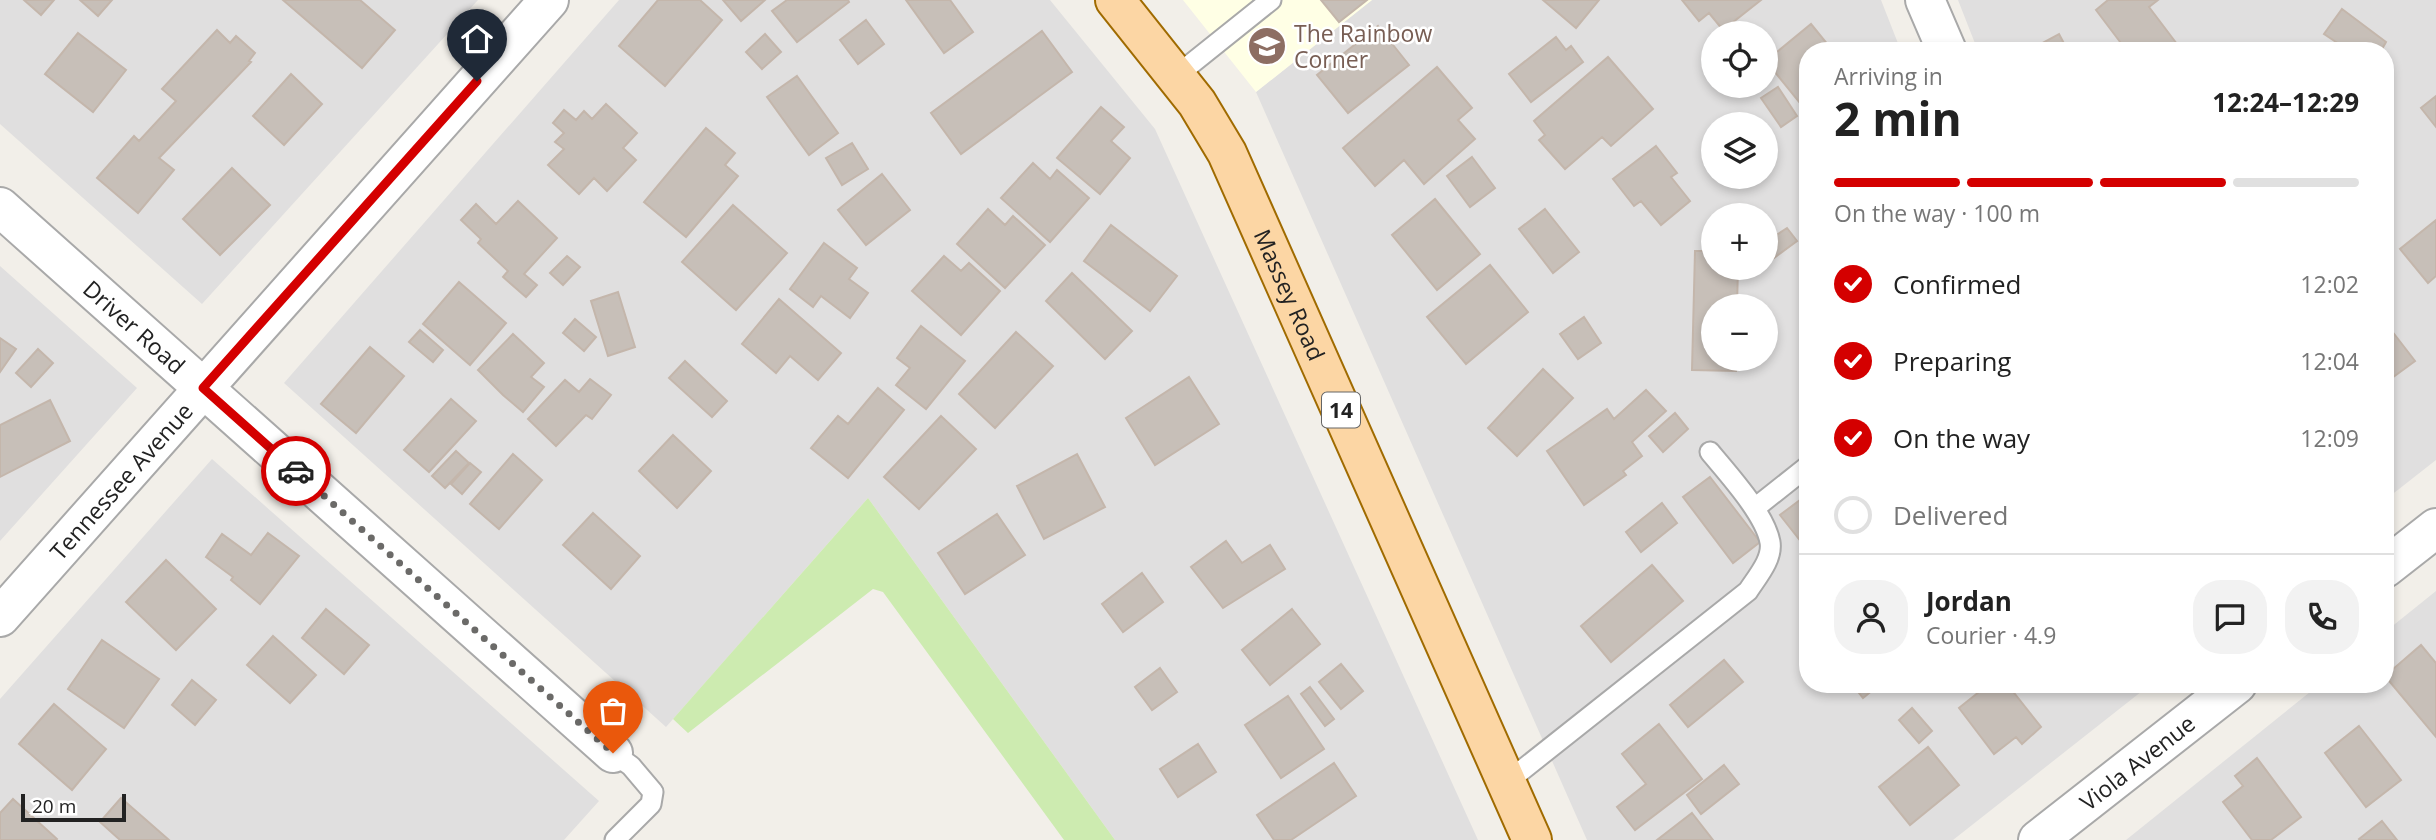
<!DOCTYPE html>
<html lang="en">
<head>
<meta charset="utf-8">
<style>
	body { margin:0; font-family:"Open Sans",sans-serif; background:#f2f2f2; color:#222; height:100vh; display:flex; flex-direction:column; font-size:26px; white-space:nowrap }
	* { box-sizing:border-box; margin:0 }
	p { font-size:23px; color:#767676 }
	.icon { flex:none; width:38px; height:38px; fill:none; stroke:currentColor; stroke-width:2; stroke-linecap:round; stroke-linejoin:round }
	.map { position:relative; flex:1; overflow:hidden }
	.drawer { position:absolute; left:1799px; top:42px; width:595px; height:651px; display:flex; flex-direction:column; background:#fff; border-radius:28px; box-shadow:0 4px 10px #0003 }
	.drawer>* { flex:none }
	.controls { position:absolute; left:1701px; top:21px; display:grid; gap:14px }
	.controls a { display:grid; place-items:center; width:77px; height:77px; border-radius:50%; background:#fff; box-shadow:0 4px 10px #0003; font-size:35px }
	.scale { position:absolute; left:21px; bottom:18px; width:105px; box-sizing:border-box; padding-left:7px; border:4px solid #222; border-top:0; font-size:19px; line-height:24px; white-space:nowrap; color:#222; -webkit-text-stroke:5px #fff; paint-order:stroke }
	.pin { position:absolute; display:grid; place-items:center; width:60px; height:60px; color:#fff; margin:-72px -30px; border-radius:50% 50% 50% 0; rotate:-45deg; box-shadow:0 0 7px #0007 }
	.pin .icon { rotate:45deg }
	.courier { position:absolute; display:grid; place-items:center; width:70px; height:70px; margin:-35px; border:5px solid #d40000; border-radius:50%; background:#fff; color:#222; box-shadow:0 2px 9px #0007 }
	.head em { font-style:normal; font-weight:700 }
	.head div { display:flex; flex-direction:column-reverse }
	.head { display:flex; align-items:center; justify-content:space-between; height:119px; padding:0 35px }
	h1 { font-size:46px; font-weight:700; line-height:52px }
	.bar { display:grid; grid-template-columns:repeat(4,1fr); gap:10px 7px; align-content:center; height:84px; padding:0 35px }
	.bar i { height:9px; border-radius:5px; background:#e0e0e0 }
	.bar .on { background:#d40000 }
	.bar p { grid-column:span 4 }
	.line { display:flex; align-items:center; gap:18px; padding:0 35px; border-top:2px solid #e0e0e0 }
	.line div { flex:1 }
	.round { display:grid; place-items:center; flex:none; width:74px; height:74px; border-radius:28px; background:#f2f2f2 }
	ol { padding:0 35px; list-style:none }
	li { display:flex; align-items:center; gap:21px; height:77px }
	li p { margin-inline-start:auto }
	li .icon { padding:7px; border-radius:50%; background:#d40000; color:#fff; stroke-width:4 }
	li:last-child { color:#767676 }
	li i { width:38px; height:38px; border:4px solid #e0e0e0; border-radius:50% }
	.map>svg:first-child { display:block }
</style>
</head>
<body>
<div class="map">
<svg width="2436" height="840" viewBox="0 0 2436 840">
	<rect width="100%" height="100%" fill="#f2efe9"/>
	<path fill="#e0dfdf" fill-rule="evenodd" d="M 0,0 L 478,0 L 202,304 L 0,124 Z
		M 619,0 L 1050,0 L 1155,129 L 1478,840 L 1115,840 L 868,498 L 666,727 L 284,383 Z
		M 1372,0 L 1881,0 L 1901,51 L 1808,51 L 1808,684 L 2151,684 L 1953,840 L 1587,840 L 1256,92 ZM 1713,33 L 1766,33 L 1766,86 L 1713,86 ZM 1713,124 L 1766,124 L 1766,177 L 1713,177 ZM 1713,215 L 1766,215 L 1766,268 L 1713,268 ZM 1713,306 L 1766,306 L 1766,359 L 1713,359 Z
		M 1958,0 L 2436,0 L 2436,460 L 2385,500 L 2385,51 L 1978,51 Z
		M 0,266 L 137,388 L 0,541 Z
		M 212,459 L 599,801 L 564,840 L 0,840 L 0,699 Z
		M 2436,591 L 2436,840 L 2126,840 L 2320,684 L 2385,684 L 2385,632 Z"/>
	<path fill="#ffffe5" d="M 1183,0 L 1372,0 L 1256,92 Z"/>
	<path fill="#cdebb0" d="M 868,498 L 1115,840 L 1064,840 L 883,592 L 873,589 L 688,733 L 673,719 Z"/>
	<path fill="#c7bfb8" stroke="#c4b6ab" stroke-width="2" d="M 24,0 L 54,0 L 41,15 Z
		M 80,0 L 112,0 L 98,16 Z
		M 283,0 L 360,0 L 395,30 L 362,68 Z
		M 658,0 L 700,0 L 722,20 L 665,86 L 619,46 Z
		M 723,0 L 765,0 L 741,21 Z
		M 787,0 L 848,0 L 849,2 L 797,42 L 772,11 Z
		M 906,0 L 950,0 L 973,32 L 944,53 Z
		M 1321,0 L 1367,0 L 1339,22 Z
		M 1543,0 L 1599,0 L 1576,28 Z
		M 1682,0 L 1761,0 L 1723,30 L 1709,13 L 1699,21 Z
		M 2108,0 L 2158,0 L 2149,7 L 2177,44 L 2169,51 L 2127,51 L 2096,10 Z
		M 2342,9 L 2386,42 L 2381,51 L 2330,51 L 2336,42 L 2324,34 Z
		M 866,20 L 884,44 L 858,64 L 840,40 Z
		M 1811,24 L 1833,51 L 1808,51 L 1808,113 L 1766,61 Z
		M 1378,26 L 1409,65 L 1348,113 L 1317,75 Z
		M 217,30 L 230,43 L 236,36 L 255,53 L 249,61 L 251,62 L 159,158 L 174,170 L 138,213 L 97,178 L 134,136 L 139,141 L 176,101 L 162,89 Z
		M 1042,31 L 1072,72 L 961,154 L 931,113 Z
		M 78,33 L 126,70 L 93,112 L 45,74 Z
		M 765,34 L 781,52 L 762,69 L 746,52 Z
		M 2059,34 L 2068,51 L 2035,51 L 2033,48 Z
		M 1556,37 L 1566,50 L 1571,46 L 1583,62 L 1531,102 L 1509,74 Z
		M 1608,57 L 1653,109 L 1611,146 L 1602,137 L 1565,169 L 1539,140 L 1545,135 L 1534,121 Z
		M 1437,67 L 1472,108 L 1458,120 L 1475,139 L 1424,184 L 1404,160 L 1375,186 L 1343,148 Z
		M 291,74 L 322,104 L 284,145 L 253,116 Z
		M 797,76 L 838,133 L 809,155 L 767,97 Z
		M 1778,87 L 1797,116 L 1781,127 L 1761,98 Z
		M 2436,96 L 2436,127 L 2421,108 Z
		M 606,104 L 637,133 L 623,148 L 636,160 L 607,191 L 594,178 L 579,194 L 548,165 L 564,149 L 555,142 L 564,133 L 553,123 L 564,110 L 576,120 L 584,111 L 592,119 Z
		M 1101,107 L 1124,127 L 1111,141 L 1130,158 L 1100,194 L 1057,158 Z
		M 706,128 L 735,153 L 725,165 L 738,176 L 686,237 L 644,202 Z
		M 852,143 L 868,169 L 842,185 L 826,158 Z
		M 1656,146 L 1677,173 L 1671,177 L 1690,201 L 1661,225 L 1641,201 L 1634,206 L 1613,179 Z
		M 1472,157 L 1495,188 L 1470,207 L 1447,176 Z
		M 1033,163 L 1050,179 L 1057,170 L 1089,198 L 1050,242 L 1001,198 Z
		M 232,168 L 270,205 L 220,255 L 183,219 Z
		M 882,174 L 910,210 L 866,245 L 838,210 Z
		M 1435,199 L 1480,254 L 1437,290 L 1392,235 Z
		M 518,201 L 557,238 L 524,274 L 537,285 L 526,297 L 503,277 L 508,271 L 478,243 L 481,239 L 461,220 L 476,204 L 496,224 Z
		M 733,205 L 787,253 L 736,310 L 682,262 Z
		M 988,209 L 1005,225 L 1013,216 L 1045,245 L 1005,288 L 957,244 Z
		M 1545,209 L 1579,252 L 1553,273 L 1519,229 Z
		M 2436,220 L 2436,276 L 2428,283 L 2400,249 Z
		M 1111,225 L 1177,276 L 1150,311 L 1084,261 Z
		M 1787,228 L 1797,241 L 1774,258 L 1766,247 L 1766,242 Z
		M 824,243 L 857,268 L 849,279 L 868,293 L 850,318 L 821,296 L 813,307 L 790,289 Z
		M 1695,251 L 1713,251 L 1713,268 L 1738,268 L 1737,306 L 1713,306 L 1713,359 L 1736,359 L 1736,371 L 1692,370 Z
		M 567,256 L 580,267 L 563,285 L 550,273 Z
		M 944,256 L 961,271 L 969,263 L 1000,291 L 961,335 L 912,291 Z
		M 1490,265 L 1528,312 L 1466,364 L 1427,317 Z
		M 1072,273 L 1132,331 L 1105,359 L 1046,301 Z
		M 459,282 L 506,323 L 470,365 L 423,324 Z
		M 618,292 L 635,347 L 608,356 L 591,301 Z
		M 779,299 L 841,353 L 818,380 L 790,356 L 776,373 L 742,344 Z
		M 1584,317 L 1601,343 L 1578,359 L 1560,334 Z
		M 575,319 L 596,337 L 584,351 L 563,333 Z
		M 921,326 L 965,361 L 926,409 L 896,385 L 910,368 L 897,358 Z
		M 2388,326 L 2415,361 L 2385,383 L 2385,328 Z
		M 420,330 L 443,350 L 433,362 L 409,342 Z
		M 1016,332 L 1053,366 L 995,428 L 959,394 Z
		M 513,334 L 544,363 L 531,377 L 544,387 L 523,412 L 503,395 L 478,370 Z
		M 0,338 L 16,349 L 0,372 Z
		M 370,347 L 404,376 L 356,433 L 321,404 Z
		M 38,349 L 53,363 L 31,387 L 16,373 Z
		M 685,361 L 727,401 L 712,417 L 669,378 Z
		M 1543,369 L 1573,398 L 1517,456 L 1488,428 Z
		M 1189,377 L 1219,424 L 1155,465 L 1126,418 Z
		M 590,379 L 611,395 L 592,419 L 586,415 L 556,446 L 528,419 L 565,380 L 579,392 Z
		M 878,388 L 904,410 L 848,478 L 811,448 L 838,416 L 848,424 Z
		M 1646,390 L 1666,411 L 1632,442 L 1642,456 L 1623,471 L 1626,475 L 1584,505 L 1547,451 L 1607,409 L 1614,419 Z
		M 451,399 L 476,421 L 429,472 L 404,450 Z
		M 50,400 L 70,441 L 0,477 L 0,425 Z
		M 1675,413 L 1688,429 L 1663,452 L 1649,436 Z
		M 941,416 L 976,449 L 919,509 L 884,477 Z
		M 673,435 L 711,471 L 677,508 L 639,471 Z
		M 456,451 L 469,463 L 445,488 L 432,476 Z
		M 513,454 L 542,480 L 499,529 L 470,504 Z
		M 1077,454 L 1105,507 L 1044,539 L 1017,486 Z
		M 470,463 L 481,472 L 462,494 L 451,484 Z
		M 1710,477 L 1760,542 L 1733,563 L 1683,497 Z
		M 1808,494 L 1808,547 L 1806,548 L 1780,515 Z
		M 1662,503 L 1677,523 L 1641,552 L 1626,532 Z
		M 593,513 L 640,556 L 611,589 L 563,545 Z
		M 997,514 L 1025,555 L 965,594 L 938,553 Z
		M 268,533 L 299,556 L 260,604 L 231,580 L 233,577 L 206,557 L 222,534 L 251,555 Z
		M 1226,541 L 1242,563 L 1270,545 L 1285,569 L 1223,608 L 1191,567 Z
		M 166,560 L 216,609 L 176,650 L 126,602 Z
		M 1652,565 L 1683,601 L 1611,662 L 1581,626 Z
		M 1142,573 L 1163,602 L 1123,632 L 1102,604 Z
		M 326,609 L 369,645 L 344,674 L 302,638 Z
		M 1292,609 L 1320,644 L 1270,685 L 1242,650 Z
		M 273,636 L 316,675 L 290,703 L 247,665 Z
		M 102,640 L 159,679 L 124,728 L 68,689 Z
		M 2421,645 L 2436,663 L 2436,737 L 2385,676 Z
		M 1724,660 L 1743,682 L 1688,727 L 1670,705 Z
		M 1341,664 L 1363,691 L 1341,709 L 1319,682 Z
		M 1160,668 L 1177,692 L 1152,710 L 1135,687 Z
		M 192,680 L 216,700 L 195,725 L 172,705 Z
		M 1852,684 L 1880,684 L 1863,698 Z
		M 1989,684 L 2007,684 L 2041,727 L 2022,744 L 2016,737 L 1994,754 L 1959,708 Z
		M 1310,687 L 1334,719 L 1325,726 L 1301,694 Z
		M 1288,696 L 1324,749 L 1281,778 L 1245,725 Z
		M 54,704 L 106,749 L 72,790 L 19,744 Z
		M 1912,708 L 1932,731 L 1919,743 L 1899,720 Z
		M 1659,724 L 1702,779 L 1635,830 L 1617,807 L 1646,784 L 1622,754 Z
		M 2359,726 L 2401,780 L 2366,807 L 2325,753 Z
		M 1198,744 L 1216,772 L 1178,797 L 1160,769 Z
		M 1928,747 L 1959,785 L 1910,825 L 1879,787 Z
		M 2257,758 L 2301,817 L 2271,840 L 2252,840 L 2223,802 L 2243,786 L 2235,776 Z
		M 1334,763 L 1356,796 L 1291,840 L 1274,840 L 1257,815 Z
		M 1724,765 L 1739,784 L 1701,814 L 1687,795 Z
		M 121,798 L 169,840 L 120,840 L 100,822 Z
		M 13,799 L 57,839 L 56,840 L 0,840 L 0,813 Z
		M 1692,813 L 1713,840 L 1657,840 Z
		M 2382,821 L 2397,840 L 2360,840 L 2359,839 Z"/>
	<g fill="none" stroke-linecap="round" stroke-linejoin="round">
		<defs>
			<path id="service" d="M 1176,76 L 1271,0
				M 1755,508 L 1808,466
				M 613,753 L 631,766 L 653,792 L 651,804 L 615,840
				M 1507,782 L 1748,591 C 1757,577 1773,559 1770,542 C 1765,514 1728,474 1710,452"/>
			<g id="minor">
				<path d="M 1925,0 L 1947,51"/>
				<path id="s1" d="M 0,207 L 613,753"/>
				<path d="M 2385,568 L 2436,528"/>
				<path id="s2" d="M 2038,840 L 2237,684"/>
			</g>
			<g id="tertiary">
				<path id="s3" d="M 0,617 L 549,0"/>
			</g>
			<g id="primary">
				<path id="s4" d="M 1115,0 L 1197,103 L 1227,153 L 1532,840"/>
			</g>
		</defs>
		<use href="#service" stroke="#a9a9a9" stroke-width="23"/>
		<use href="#minor" stroke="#a9a9a9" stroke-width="42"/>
		<use href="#tertiary" stroke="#a9a9a9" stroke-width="42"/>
		<use href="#primary" stroke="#a06b00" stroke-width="42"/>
		<use href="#service" stroke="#fff" stroke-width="19"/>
		<use href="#minor" stroke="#fff" stroke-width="38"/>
		<use href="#tertiary" stroke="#fff" stroke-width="38"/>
		<use href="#primary" stroke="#fcd6a4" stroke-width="38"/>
	</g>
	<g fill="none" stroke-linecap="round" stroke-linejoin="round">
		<path stroke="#6b6a68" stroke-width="7" stroke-dasharray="0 12.6" d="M 296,471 L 613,753"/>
		<path stroke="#d40000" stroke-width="9" d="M 296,471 L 203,388 L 477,81"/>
	</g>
	<defs>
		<symbol id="school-disc" viewBox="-11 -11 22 22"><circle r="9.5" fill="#8d6e63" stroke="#fff"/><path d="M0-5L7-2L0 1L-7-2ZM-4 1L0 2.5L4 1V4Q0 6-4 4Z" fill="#fff"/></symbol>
	</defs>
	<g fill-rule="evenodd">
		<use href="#school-disc" x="1245" y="24" width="44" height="44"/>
	</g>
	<g text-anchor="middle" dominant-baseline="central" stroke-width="5" stroke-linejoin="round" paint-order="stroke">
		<rect fill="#fff" stroke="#646464" stroke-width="2" x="1322" y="392.5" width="38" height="35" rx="5"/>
		<g font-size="21" font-weight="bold" fill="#222">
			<text x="1341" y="410">14</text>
		</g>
		<g font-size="23" fill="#785e54" stroke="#fff" text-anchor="start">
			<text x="1294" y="33">The Rainbow<tspan x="1294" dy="26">Corner</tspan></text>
		</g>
		<g font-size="23" fill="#222" stroke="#fff">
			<text stroke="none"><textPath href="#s4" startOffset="345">Massey Road</textPath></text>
			<text stroke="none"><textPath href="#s1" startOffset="180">Driver Road</textPath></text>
			<text stroke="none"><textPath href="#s3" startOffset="182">Tennessee Avenue</textPath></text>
			<text stroke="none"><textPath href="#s2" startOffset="126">Viola Avenue</textPath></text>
		</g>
	</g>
</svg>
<div class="controls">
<a><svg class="icon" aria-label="locate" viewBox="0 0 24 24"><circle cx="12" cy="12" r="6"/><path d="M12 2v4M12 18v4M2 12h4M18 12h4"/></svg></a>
<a><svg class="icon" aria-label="layers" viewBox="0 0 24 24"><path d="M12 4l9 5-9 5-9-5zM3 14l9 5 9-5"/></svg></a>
<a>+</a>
<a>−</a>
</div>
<div class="scale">20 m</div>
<div class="pin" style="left:613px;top:753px;background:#ea580c"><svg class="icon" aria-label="bag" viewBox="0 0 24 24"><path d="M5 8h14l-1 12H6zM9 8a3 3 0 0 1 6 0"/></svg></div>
<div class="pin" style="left:477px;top:81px;background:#1f2937"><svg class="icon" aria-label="home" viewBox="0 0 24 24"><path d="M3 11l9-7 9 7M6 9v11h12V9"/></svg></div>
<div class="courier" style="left:296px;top:471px"><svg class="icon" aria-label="car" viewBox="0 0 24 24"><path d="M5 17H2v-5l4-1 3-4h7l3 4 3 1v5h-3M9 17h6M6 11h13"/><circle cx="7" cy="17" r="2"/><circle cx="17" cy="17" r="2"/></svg></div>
<section class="drawer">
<div class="head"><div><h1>2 min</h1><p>Arriving in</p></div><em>12:24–12:29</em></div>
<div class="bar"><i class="on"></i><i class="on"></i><i class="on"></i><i></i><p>On the way · 100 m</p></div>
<ol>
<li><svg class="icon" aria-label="check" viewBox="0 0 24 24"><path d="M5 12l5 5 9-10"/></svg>Confirmed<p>12:02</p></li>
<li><svg class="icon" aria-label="check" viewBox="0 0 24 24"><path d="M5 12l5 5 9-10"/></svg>Preparing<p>12:04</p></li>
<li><svg class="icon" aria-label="check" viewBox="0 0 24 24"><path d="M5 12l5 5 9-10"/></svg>On the way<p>12:09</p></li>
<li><i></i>Delivered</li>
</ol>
<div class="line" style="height:126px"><a class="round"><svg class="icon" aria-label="person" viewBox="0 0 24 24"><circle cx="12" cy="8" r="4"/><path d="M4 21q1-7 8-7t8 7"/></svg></a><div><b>Jordan</b><p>Courier · 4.9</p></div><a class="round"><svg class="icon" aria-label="chat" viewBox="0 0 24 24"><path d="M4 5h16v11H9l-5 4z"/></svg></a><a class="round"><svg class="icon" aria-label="phone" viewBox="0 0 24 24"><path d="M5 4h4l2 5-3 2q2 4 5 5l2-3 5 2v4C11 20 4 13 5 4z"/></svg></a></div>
</section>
</div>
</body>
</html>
